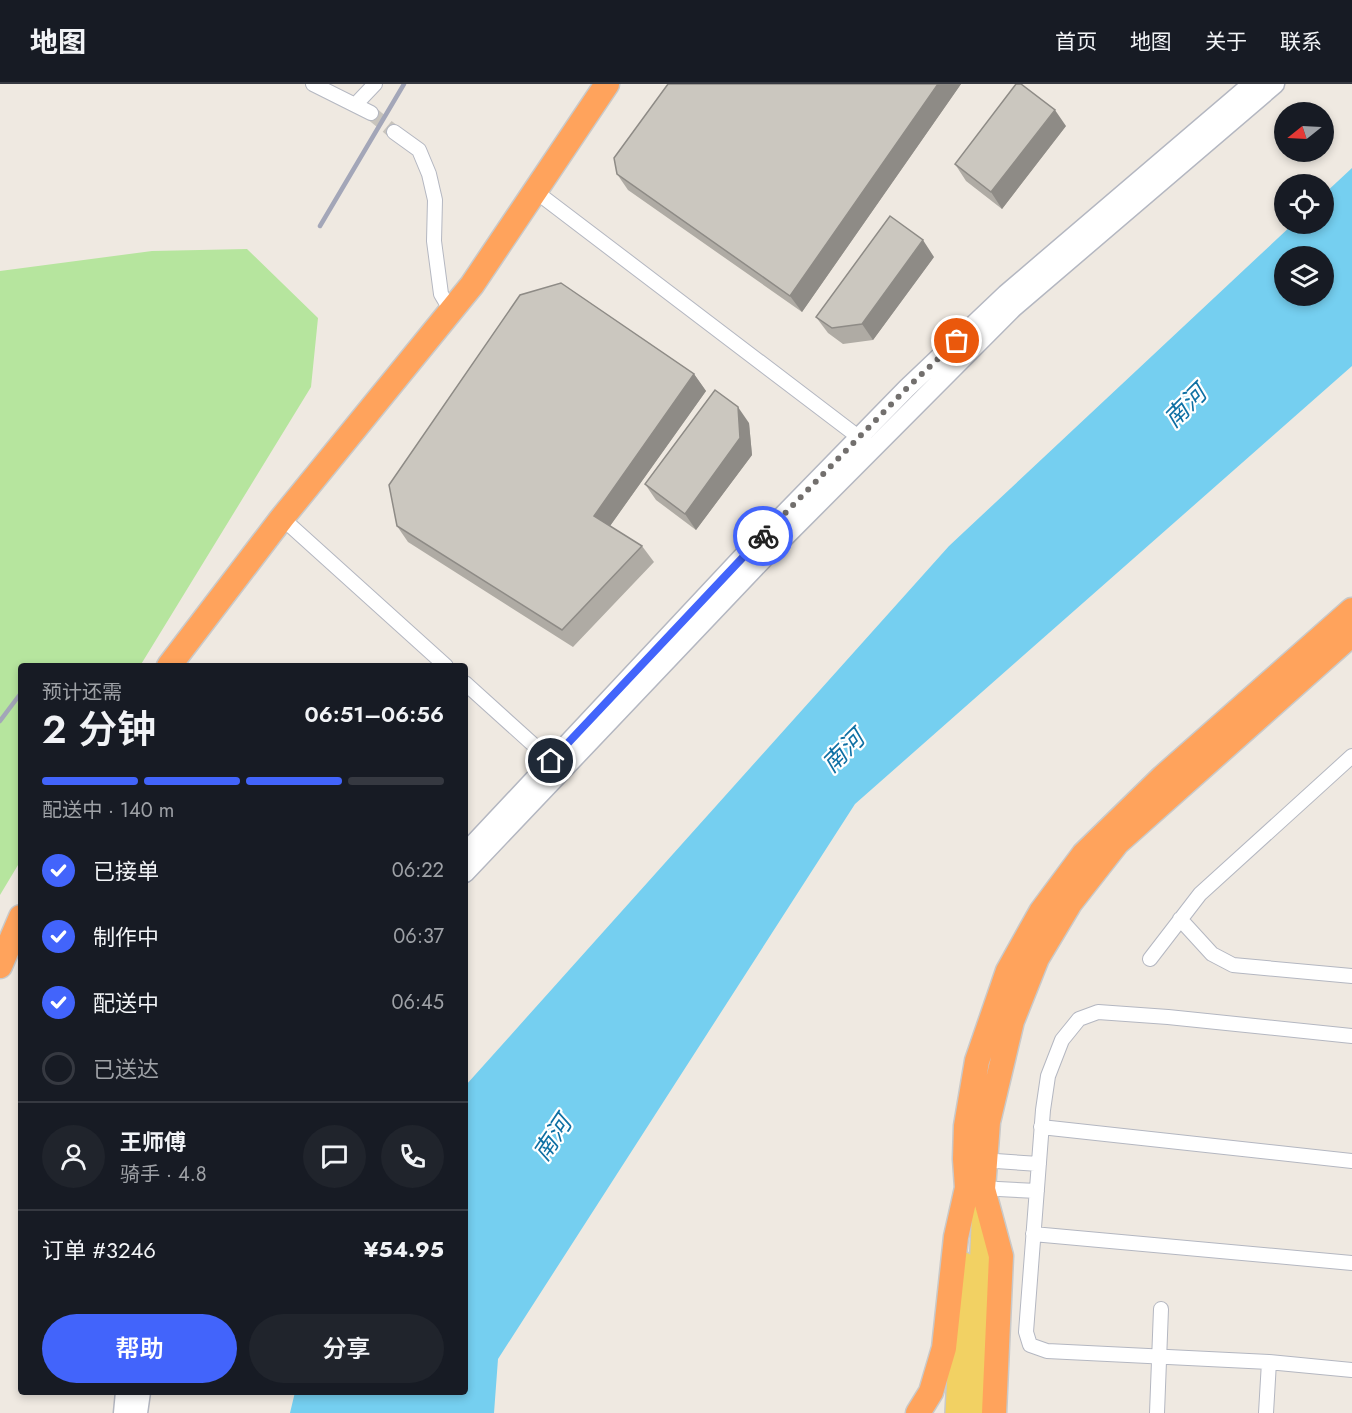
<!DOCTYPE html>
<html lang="zh">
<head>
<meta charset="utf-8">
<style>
	body { margin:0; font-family:Jost,"Noto Sans SC",sans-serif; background:#20242c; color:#f1f3f6; height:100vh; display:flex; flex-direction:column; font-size:22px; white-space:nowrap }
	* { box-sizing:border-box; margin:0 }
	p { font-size:20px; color:#9ea1a6 }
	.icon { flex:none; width:33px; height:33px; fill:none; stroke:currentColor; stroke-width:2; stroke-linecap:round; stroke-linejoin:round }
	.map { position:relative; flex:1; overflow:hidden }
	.side { position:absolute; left:18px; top:579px; width:450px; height:732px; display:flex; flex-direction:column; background:#171b24; border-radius:6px; box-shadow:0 3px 9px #0003 }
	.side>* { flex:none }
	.needle { width:39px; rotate:252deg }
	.tools { position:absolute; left:1274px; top:18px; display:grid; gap:12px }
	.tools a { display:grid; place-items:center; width:60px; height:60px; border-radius:50%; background:#171b24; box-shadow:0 3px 9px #0003; font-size:30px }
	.pin { position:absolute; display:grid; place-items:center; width:51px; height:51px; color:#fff; margin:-26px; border:3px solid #fff; border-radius:50%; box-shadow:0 2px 6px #0007 }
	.courier { position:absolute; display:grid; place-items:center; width:60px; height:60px; margin:-30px; border:4px solid #4264fb; border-radius:50%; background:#fff; color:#222; box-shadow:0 2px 8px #0007 }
	.head em { font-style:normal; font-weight:600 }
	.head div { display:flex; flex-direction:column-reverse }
	.head { display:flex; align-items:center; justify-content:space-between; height:102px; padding:0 24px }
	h1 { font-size:39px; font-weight:600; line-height:45px }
	.bar { display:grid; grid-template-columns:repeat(4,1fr); gap:9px 6px; align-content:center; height:72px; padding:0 24px }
	.bar i { height:8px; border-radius:4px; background:#363941 }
	.bar .selected { background:#4264fb }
	.bar p { grid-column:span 4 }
	.line { display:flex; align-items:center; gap:15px; padding:0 24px; border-top:2px solid #363941 }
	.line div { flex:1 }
	.round { display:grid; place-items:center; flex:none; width:63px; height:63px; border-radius:32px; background:#20242c }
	ol { padding:0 24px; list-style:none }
	li { display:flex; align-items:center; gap:18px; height:66px }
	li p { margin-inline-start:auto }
	li .icon { padding:6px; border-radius:50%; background:#4264fb; color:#fff; stroke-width:4 }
	li:last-child { color:#9ea1a6 }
	li i { width:33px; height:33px; border:3px solid #363941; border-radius:50% }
	.button { display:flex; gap:12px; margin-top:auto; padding:12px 24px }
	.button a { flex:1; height:69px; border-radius:36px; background:#4264fb; color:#fff; font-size:24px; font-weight:600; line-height:69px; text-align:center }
	.button a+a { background:#20242c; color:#f1f3f6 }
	header { display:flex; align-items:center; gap:36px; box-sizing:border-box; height:84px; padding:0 30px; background:#171b24; border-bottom:2px solid #363941 }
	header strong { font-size:28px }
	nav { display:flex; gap:33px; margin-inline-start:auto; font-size:21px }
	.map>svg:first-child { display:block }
</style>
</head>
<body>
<header>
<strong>地图</strong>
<nav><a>首页</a><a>地图</a><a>关于</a><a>联系</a></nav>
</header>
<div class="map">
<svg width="1352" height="1329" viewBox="0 0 1352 1329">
	<rect width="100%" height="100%" fill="#efe9e1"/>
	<path fill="#b6e59e" d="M 247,165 L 318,234 L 311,303 L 140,582 L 21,582 L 21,776 L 0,811 L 0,187 L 152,167 Z"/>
	<path fill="#75cff0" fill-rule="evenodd" d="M 1352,84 L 1352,282 L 855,720 L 498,1275 L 494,1329 L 290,1329 L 295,1308 L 465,1308 L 466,1001 L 949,462 L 1293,140 L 1323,140 L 1323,111 ZM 1284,172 L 1323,172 L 1323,212 L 1284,212 Z"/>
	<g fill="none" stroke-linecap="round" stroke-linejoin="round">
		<path stroke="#c8c4bd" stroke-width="14" stroke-dasharray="14 7" stroke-linecap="butt" d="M 371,29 L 394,48"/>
		<defs>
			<path id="street" d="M 313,0 L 371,29
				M 355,21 L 375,0
				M 394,48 L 419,66 L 429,90 L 435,116 L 434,157 L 441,210 L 451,227
				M 535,107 L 865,358
				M 282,434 L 446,582
				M 465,599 L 558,683
				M 1180,835 L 1212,870 L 1233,881 L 1352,892
				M 1150,875 L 1200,810 L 1352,672
				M 1352,952 L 1168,933 L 1098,928 L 1079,935 L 1062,956 L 1048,992 L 1043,1026 L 1026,1248 L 1030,1261 L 1047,1267 L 1269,1278 L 1352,1286
				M 1041,1043 L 1352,1077
				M 981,1076 L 1039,1080
				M 978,1104 L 1037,1107
				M 1033,1150 L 1352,1179
				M 1157,1329 L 1161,1225
				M 1266,1329 L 1269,1278"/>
			<path id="secondary" d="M 465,769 L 746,469 L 907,304 L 1006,210 L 1252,0
				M 465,789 L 768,470 L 1013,224 L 1275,0
				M 123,1329 L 125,1308
				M 138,1329 L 141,1308"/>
			<path id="primary" d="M 956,1329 L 964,1179
				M 974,1329 L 983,1120"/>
			<path id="highway" d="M 169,582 L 282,434 L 472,201 L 607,0
				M 0,882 L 21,833
				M 918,1329 L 931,1308 L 944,1264 L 956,1153 L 967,1104 L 965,1075 L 966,1042 L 977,977 L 1008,887 L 1041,828 L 1084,770 L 1163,693 L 1352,526
				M 994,1329 L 1001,1172 L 983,1105 L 988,1038 L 1012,937 L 1037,874 L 1070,819 L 1117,759 L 1352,550"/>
		</defs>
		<use href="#street" stroke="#b4b7c1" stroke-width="16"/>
		<use href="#secondary" stroke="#b4b7c1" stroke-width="21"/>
		<use href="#primary" stroke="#c9c9c9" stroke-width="24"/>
		<use href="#highway" stroke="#c9c9c9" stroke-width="27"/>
		<use href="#street" stroke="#fff" stroke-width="14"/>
		<use href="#secondary" stroke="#fff" stroke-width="18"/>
		<use href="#primary" stroke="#f2d163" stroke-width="21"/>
		<use href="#highway" stroke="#ffa35c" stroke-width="24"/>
		<path stroke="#a3a6b8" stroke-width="4.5" d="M 320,142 L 404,0
			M 0,637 L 21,609"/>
	</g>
	<path fill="#afaba4" d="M 668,0 L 961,0 L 802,228 L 628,106 L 617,90 Z
		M 1066,42 L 1002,125 L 966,97 L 955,80 Z
		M 934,173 L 873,256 L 843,260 L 828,249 L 816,233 Z
		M 694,290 L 706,307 L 610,442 L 642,462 L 654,478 L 573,563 L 408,458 L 397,442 Z
		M 749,339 L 752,371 L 696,446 L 656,416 L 645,400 Z"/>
	<path fill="#8e8b86" d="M 938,0 L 961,0 L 802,228 L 790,212 Z
		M 1055,26 L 1066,42 L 1002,125 L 991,108 Z
		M 923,156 L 934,173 L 873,256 L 862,240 Z
		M 694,290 L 706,307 L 605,449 L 594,432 Z
		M 738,323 L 749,339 L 752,371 L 696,446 L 685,430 Z"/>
	<path fill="#cbc7bf" stroke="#8e8b86" stroke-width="1.5" d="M 668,0 L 938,0 L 790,212 L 617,90 L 614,74 Z
		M 1016,0 L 1021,0 L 1055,26 L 991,108 L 955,80 Z
		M 890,132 L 923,156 L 862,240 L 832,244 L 816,233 Z
		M 561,199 L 694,290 L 594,432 L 642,462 L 562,546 L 397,442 L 389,401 L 520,211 Z
		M 715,306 L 738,323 L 740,354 L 685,430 L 645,400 Z"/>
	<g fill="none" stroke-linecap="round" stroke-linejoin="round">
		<path stroke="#726f6d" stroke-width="6" stroke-dasharray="0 10.8" d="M 763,452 L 907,304 L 957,257"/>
		<path stroke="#4264fb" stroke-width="8" d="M 551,677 L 763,452"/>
	</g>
	<g text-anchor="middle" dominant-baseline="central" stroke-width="4.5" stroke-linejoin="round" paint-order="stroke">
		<g font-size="24" font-style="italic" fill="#0d6fa3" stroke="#fff">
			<text transform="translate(1185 322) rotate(-45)">南河</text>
			<text transform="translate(843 667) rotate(-45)">南河</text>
			<text transform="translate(552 1054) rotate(-56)">南河</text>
		</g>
	</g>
</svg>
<div class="tools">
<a><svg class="needle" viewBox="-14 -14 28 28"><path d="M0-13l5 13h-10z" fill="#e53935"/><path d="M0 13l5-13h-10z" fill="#9ea1a6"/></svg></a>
<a><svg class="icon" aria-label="locate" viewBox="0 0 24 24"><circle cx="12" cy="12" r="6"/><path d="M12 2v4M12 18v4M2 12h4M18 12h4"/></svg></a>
<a><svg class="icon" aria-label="layers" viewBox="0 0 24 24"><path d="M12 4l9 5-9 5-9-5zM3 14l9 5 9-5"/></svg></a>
</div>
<div class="pin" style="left:957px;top:257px;background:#ea580c"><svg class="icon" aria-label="bag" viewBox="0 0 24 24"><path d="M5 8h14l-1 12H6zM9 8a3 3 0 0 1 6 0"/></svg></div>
<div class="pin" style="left:551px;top:677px;background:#1f2937"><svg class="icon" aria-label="home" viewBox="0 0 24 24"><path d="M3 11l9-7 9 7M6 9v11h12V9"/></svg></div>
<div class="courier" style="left:763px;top:452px"><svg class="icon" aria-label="bike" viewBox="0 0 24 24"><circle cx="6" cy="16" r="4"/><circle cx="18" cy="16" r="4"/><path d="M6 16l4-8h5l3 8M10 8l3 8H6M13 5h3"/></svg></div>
<section class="side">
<div class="head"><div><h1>2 分钟</h1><p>预计还需</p></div><em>06:51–06:56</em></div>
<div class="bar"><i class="selected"></i><i class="selected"></i><i class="selected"></i><i></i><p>配送中 · 140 m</p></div>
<ol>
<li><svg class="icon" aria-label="check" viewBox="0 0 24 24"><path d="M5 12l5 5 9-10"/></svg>已接单<p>06:22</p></li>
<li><svg class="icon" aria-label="check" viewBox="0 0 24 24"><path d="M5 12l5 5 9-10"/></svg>制作中<p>06:37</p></li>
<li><svg class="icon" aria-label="check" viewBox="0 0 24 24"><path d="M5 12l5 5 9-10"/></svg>配送中<p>06:45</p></li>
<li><i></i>已送达</li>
</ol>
<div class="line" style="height:108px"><a class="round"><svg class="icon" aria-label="person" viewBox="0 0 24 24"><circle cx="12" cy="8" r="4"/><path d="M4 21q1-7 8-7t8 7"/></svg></a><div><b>王师傅</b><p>骑手 · 4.8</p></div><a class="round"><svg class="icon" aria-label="chat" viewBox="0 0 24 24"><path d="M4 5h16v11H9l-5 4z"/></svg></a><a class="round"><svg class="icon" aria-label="phone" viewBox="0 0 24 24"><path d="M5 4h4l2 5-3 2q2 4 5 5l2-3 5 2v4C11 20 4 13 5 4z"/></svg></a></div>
<div class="line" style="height:78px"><div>订单 #3246</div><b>¥54.95</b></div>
<div class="button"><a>帮助</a><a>分享</a></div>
</section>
</div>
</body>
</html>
